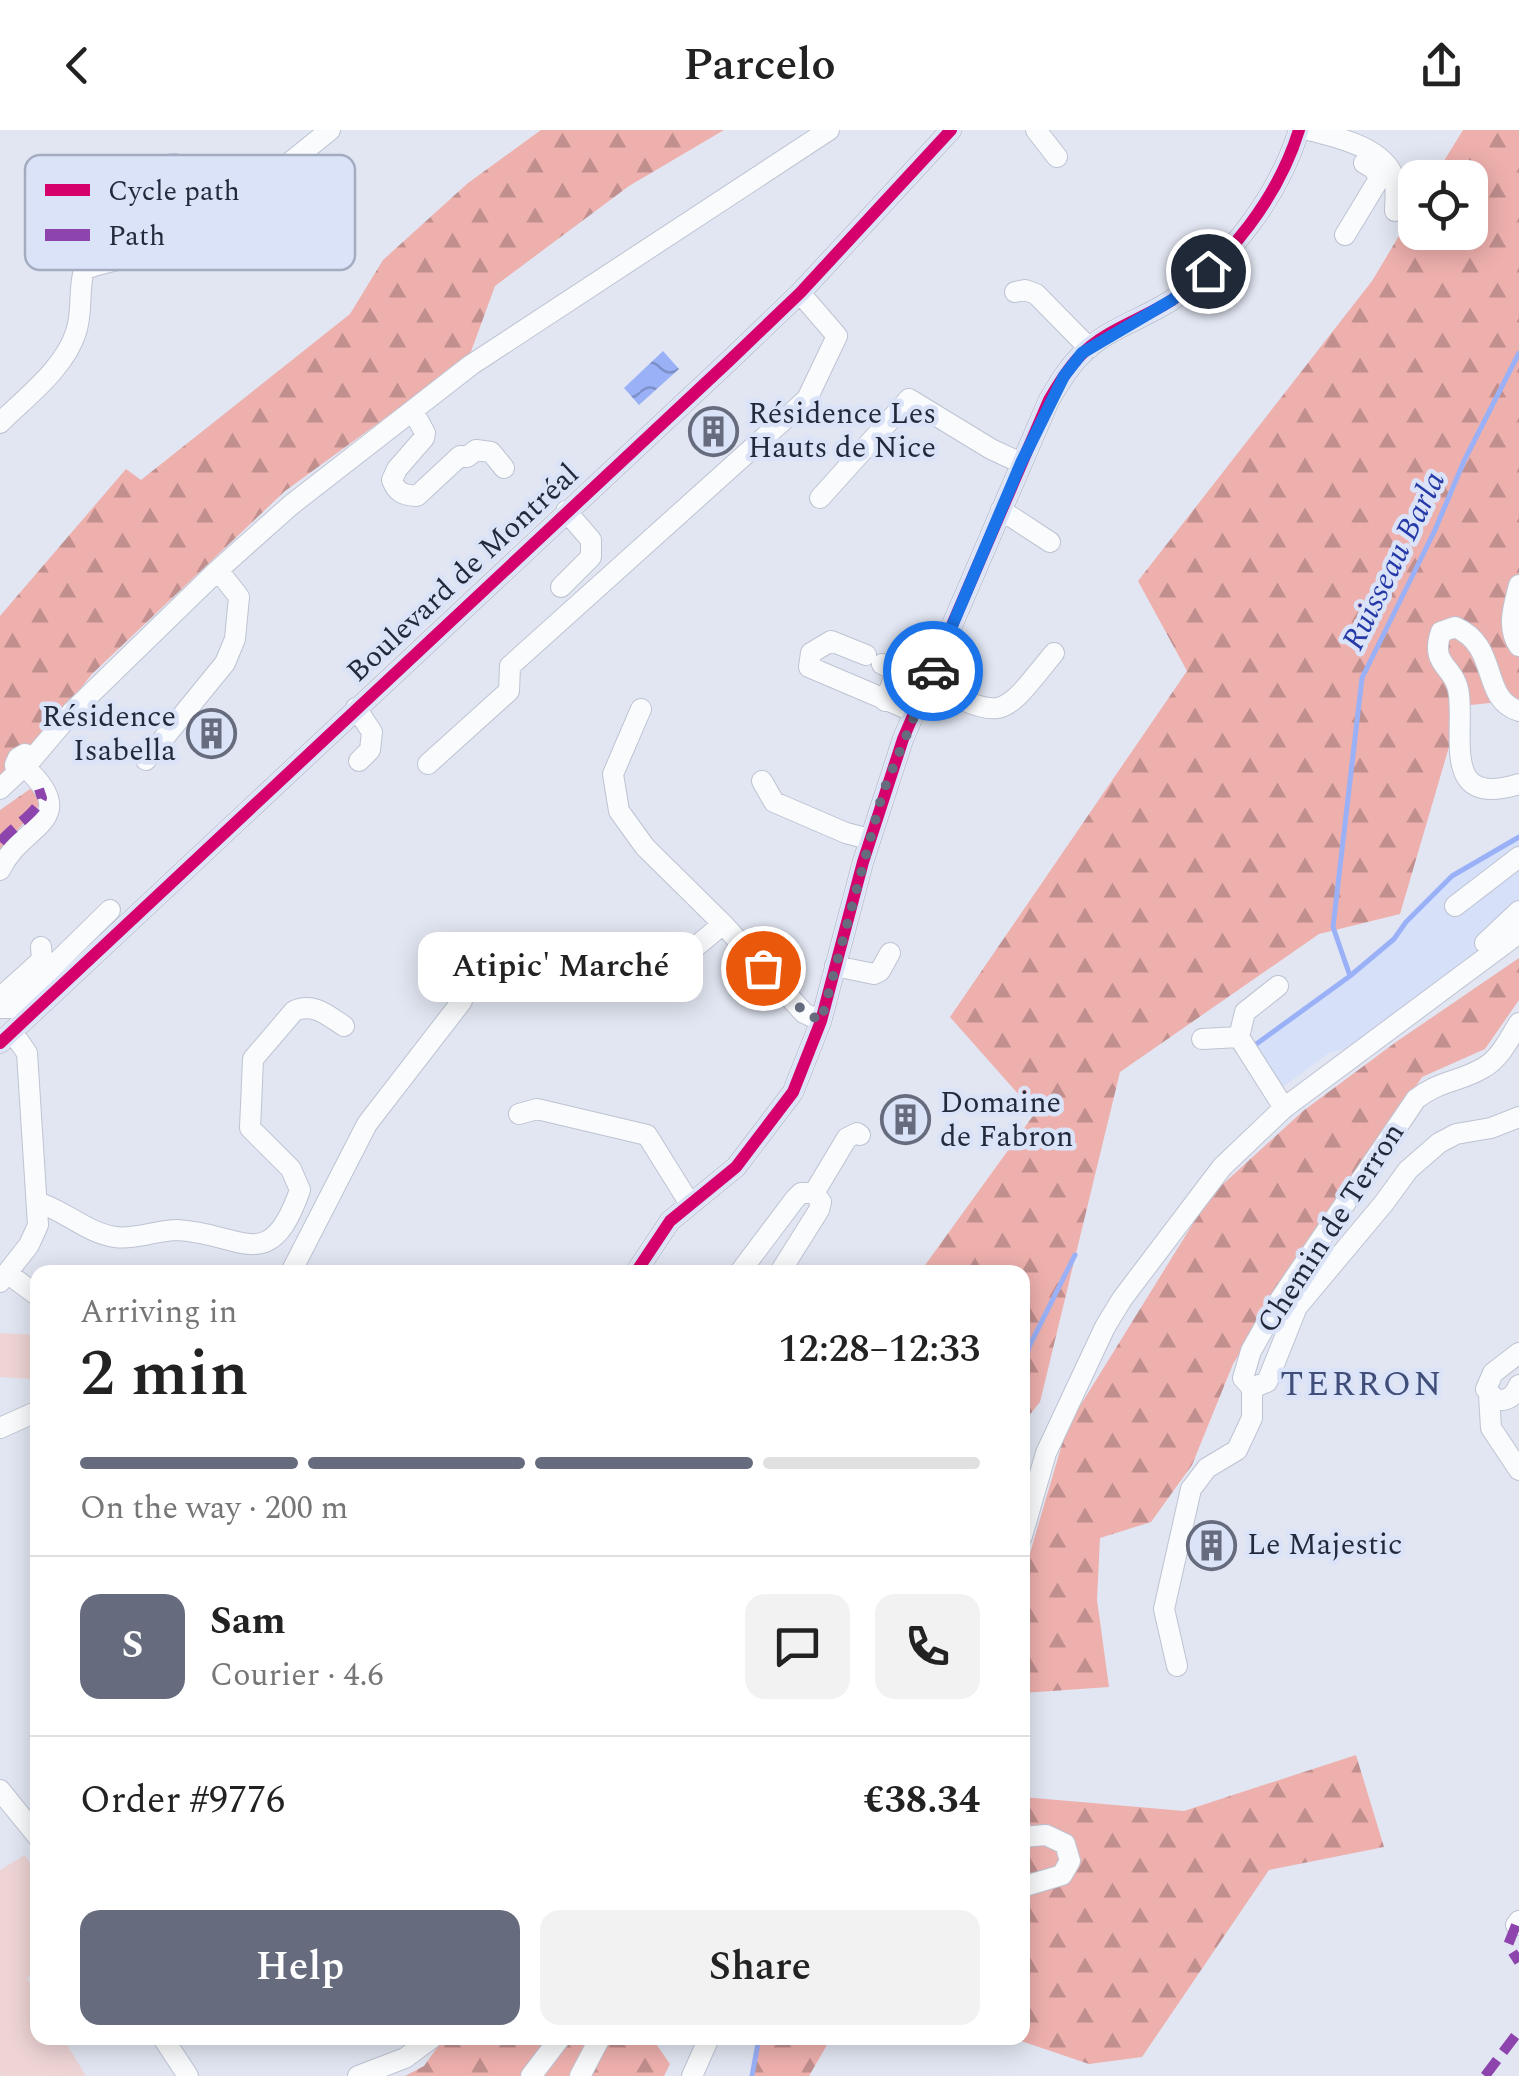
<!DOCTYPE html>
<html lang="en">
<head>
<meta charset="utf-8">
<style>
	body { margin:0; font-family:Spectral,serif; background:#f2f2f2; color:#222; height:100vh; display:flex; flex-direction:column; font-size:38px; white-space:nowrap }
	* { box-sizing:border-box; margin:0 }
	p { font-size:32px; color:#767676 }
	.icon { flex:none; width:55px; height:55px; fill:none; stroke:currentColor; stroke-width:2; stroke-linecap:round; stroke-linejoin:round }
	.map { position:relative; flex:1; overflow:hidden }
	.sheet { position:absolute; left:30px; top:1135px; width:1000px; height:780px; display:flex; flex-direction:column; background:#fff; border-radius:20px; box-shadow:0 5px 25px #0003 }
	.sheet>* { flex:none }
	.fabs { position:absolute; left:1398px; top:30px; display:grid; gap:20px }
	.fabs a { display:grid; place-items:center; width:90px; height:90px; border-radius:20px; background:#fff; box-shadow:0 5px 25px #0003; font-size:50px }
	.pin { position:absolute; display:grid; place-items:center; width:85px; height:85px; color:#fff; margin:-42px; border:5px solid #fff; border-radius:50%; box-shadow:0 2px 10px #0007 }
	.courier { position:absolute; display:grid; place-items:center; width:100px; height:100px; margin:-50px; border:8px solid #1a73e8; border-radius:50%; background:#fff; color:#222; box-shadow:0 2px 12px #0007 }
	.bubble { position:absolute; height:70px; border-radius:20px; background:#fff; box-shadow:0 5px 25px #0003; font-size:32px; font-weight:600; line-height:70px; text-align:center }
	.headline em { font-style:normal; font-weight:600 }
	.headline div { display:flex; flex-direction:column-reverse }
	.headline { display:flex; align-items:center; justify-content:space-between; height:170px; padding:0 50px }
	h1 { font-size:65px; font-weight:600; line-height:75px }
	.bar { display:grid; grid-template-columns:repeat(4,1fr); gap:15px 10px; align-content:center; height:120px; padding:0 50px }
	.bar i { height:12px; border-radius:8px; background:#e0e0e0 }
	.bar .selected { background:#666c7d }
	.bar p { grid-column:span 4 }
	.line { display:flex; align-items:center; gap:25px; padding:0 50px; border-top:2px solid #e0e0e0 }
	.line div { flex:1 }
	.round { display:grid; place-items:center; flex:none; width:105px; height:105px; border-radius:20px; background:#f2f2f2 }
	.action { display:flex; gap:20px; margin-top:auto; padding:20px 50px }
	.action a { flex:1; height:115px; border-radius:20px; background:#666c7d; color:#fff; font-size:40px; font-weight:600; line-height:115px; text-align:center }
	.action a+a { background:#f2f2f2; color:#222 }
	header { display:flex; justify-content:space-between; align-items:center; height:130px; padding:0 50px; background:#fff; font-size:45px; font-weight:600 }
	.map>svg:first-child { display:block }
</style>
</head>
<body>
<header><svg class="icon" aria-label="back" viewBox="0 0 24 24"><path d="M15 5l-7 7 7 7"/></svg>Parcelo<svg class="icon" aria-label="share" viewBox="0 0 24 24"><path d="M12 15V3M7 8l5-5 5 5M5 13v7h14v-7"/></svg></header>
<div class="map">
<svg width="1519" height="1946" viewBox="0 0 1519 1946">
	<defs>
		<pattern id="forest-firs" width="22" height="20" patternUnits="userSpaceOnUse" patternTransform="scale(2.5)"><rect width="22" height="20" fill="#eeb0ad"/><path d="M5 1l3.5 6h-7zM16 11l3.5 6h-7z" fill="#c08f8e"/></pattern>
		<pattern id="water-waves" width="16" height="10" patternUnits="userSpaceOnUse" patternTransform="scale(2.5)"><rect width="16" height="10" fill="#9ab1f8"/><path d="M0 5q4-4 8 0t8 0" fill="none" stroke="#7d90ca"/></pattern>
	</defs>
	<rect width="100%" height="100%" fill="#e1e6f2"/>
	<path fill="#d7e0f9" d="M 1519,707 L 1519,795 L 1357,916 L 1329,923 L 1283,957 L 1255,915 L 1350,846 L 1394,809 L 1406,792 L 1452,746 Z"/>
	<path fill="#eed4d5" d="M 0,1203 L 37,1205 L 34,1249 L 0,1247 Z
		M 25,1725 L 37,1745 L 37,1841 L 27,1848 L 37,1866 L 38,1908 L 63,1908 L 86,1946 L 1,1946 L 0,1943 L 0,1740 Z"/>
	<path fill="url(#forest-firs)" d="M 541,0 L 724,0 L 629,56 L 495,156 L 469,227 L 285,361 L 92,544 L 35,616 L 0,648 L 0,486 L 126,339 L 141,350 L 350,184 L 383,130 L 468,53 Z
		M 1463,0 L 1519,0 L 1519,570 L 1461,576 L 1400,784 L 1319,804 L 1120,942 L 1040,1272 L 1023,1293 L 1022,1142 L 916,1142 L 923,1138 L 1035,983 L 950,887 L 1187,541 L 1138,451 L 1372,151 L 1415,79 L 1415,102 L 1470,102 L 1470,48 L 1434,47 Z
		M 30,659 L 44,670 L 0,720 L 0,680 Z
		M 1519,828 L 1519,870 L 1485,919 L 1422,947 L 1233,1234 L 1192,1335 L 1151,1392 L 1100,1408 L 1097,1470 L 1109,1557 L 1023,1563 L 1023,1447 L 1067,1297 L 1210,1066 L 1303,981 L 1396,912 Z
		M 1356,1625 L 1384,1717 L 1269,1740 L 1142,1927 L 1089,1934 L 1012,1908 L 1022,1908 L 1023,1667 L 1184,1681 Z
		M 444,1908 L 652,1908 L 670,1934 L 664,1946 L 405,1946 L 424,1936 Z
		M 759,1908 L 831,1908 L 809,1946 L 752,1946 Z"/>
	<path fill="url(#water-waves)" d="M 663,221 L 679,239 L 639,275 L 624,258 Z"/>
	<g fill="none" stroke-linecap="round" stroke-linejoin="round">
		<path stroke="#9ab1f8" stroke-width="5" d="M 1350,846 L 1394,809 L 1406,792 L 1452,746 L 1519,707
			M 1255,915 L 1350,846 L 1333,797 L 1362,548 L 1435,400 L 1464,331 L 1519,223
			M 1022,1249 L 1029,1217 L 1075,1125
			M 752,1946 L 759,1908"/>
		<defs>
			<path id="minor" d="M 1036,0 L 1057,27
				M 1309,0 C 1336,7 1384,17 1394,48 C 1397,57 1395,71 1395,81
				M 1345,105 L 1379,49 L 1374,39 L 1364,33
				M 1015,162 L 1025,160 L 1036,164 L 1089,218
				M 413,281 L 425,303 L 424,308 L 397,339 L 392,350 C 397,363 403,365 417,366 L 460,326 L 467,327 L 476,320 L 491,322 L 504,338
				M 0,293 C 26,267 65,238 76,202 C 83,182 78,160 84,140 C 109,127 146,132 162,108 C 182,80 143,64 166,35 L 175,34 L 241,59 L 256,60 L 330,0
				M 820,368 L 909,269 L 991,319 L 1021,333
				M 1001,380 L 1050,412
				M 1519,455 C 1514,476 1506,497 1519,516
				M 561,457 L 591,427 L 591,410 L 566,381
				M 866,525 L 831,511 L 811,523 L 809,537 L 915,582
				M 882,534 L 890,538 L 895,546 L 885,571
				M 928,553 C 1006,592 1000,589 1054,523
				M 356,578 L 372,602 L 370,620 L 359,631
				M 641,579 L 613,644 L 619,681 L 645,717 L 723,794 L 804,883 L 821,891
				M 1519,581 C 1480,569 1500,516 1455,497 L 1441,502 C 1429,537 1456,535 1459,565 C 1464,610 1442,678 1519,654
				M 33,628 L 72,582 L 218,440 L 291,375 L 471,235 L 829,0
				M 146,630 L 225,533 L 235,509 L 239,467 L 218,440
				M 428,634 L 509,561 L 510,536 L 807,269 L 837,206 L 800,163
				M 17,643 L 15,635 L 18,628 L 25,624 L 33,628
				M 762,651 L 774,672 L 846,703 L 869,709
				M 0,659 L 17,643
				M 0,740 C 20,696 78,692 32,644
				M 1455,776 L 1519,727
				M 1485,813 L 1519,781
				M 835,836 L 874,844 L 880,841 L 890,823
				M 663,844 L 723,794
				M 0,877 L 2,866 L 42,830 L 41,817
				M 0,878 L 10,878 L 110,780
				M 1519,893 C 1509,909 1500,929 1483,938 C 1460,952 1440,950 1416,969 L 1281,1168 L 1251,1221 L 1243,1248 L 1252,1258 L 1267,1252 L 1297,1177 L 1384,1073 L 1408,1040 L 1439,1013 L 1456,1004 L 1491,998 L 1519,987
				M 1239,907 L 1245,882 L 1278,856
				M 1202,909 L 1239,907 L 1284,978
				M 0,913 L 729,231 L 800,163 L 951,0
				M 519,984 L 537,979 L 647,1005 L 690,1074
				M 814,1063 L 847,1008 L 857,1003 L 860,1005
				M 37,1072 C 64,1080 87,1103 115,1107 C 135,1110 157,1100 177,1100 C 242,1103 269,1148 300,1060 L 291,1039 L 250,998 L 253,929 L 294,881 C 314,872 328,886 344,896
				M 291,1142 L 367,994 L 462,871
				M 636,1142 L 670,1091 L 736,1037 L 793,962 L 821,891 L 863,732 L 903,609 L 1049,270 C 1058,255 1067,239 1080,226 C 1104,200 1143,189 1172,170 C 1229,132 1279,65 1299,0
				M 740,1142 L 795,1069 L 801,1063 L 814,1063 L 821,1072 L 819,1080 L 780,1142
				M 7,1143 L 38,1166
				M 0,1152 L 29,1115 L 38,1095 L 27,923 L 13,903
				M 1519,1223 L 1493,1243 L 1486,1259 L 1496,1270 C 1509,1271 1514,1266 1519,1255
				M 1489,1265 L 1491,1298 L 1519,1340
				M 0,1298 L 38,1281
				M 1022,1406 L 1046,1323 L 1105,1197 L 1122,1169 L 1222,1037 L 1284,978 L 1519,803
				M 1177,1536 L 1164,1479 L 1191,1359 L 1207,1338 L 1237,1320 L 1252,1288 L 1252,1258
				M 0,1660 L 38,1707
				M 1022,1707 L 1046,1705 L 1065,1714 L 1070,1731 L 1062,1745 L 1022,1757
				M 1516,1795 L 1519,1791
				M 163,1908 L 188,1946
				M 358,1946 L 405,1928 L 432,1908
				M 531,1946 L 560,1908
				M 580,1946 L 600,1908
				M 692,1946 L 709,1908"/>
		</defs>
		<use href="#minor" stroke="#bec3d2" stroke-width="22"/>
		<use href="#minor" stroke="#fafbfd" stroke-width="20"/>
		<path stroke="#8e44ad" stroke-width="10" stroke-dasharray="20 10" stroke-linecap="butt" d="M 0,712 C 13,696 33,686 42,668 L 39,659
			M 1516,1795 L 1508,1815 L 1519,1832
			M 1485,1946 L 1519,1901"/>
		<defs>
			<path id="cycleway" d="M 0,913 L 729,231 L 800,163 L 951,0
				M 636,1142 L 670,1091 L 736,1037 L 793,962 L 821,891 L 863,732 L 903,609 L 1049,270 C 1058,255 1067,239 1080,226 C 1104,200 1143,189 1172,170 C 1229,132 1279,65 1299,0"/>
		</defs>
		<use href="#cycleway" stroke="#dbe3f8" stroke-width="19"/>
		<use href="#cycleway" stroke="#d6006c" stroke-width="12"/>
	</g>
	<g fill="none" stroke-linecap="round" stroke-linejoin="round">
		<path stroke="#666c7d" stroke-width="10" stroke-dasharray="0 18" d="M 763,838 L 804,882 L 821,891 L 883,662 L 933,541"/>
		<path stroke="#1a73e8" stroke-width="12" d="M 933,541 L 1021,333 L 1064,246 L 1082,223 L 1172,170 L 1208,141"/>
	</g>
	<defs>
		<symbol id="building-ring" viewBox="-11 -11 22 22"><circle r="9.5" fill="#dbe3f8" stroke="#666c7d" stroke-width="1.5"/><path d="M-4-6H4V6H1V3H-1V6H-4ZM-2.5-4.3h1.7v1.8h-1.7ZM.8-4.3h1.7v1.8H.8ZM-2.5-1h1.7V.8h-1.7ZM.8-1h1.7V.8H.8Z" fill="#666c7d"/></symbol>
	</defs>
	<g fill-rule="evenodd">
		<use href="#building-ring" x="686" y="274" width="55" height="55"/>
		<use href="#building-ring" x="184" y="576" width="55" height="55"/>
		<use href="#building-ring" x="878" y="962" width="55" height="55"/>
		<use href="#building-ring" x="1184" y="1388" width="55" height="55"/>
	</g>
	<g text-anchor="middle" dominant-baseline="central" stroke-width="9" stroke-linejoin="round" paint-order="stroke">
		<g font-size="30" fill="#232a3e" stroke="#dbe3f8" text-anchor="start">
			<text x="748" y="284">Résidence Les<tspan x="748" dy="34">Hauts de Nice</tspan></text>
			<text x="176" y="587" text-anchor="end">Résidence<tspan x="176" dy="34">Isabella</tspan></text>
			<text x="940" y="973">Domaine<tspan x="940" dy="34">de Fabron</tspan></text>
			<text x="1247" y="1415">Le Majestic</text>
		</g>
		<g font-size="30" fill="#232a3e" stroke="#dbe3f8">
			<text transform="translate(463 443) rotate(-43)">Boulevard de Montréal</text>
			<text transform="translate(1331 1098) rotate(-57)">Chemin de Terron</text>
		</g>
		<g font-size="32" font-style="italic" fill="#263aa7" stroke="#dbe3f8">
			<text transform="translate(1394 431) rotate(-64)">Ruisseau Barla</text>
		</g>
		<g font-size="35" letter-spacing="2.5" fill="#404f7a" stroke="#dbe3f8">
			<text x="1362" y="1254">TERRON</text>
		</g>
	</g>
	<rect x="25" y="25" width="330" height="115" rx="15" fill="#dbe3f8" stroke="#a4acc0" stroke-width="2.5"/>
	<rect x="45" y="54" width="45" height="12" fill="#d6006c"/>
	<rect x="45" y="99" width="45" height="12" fill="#8e44ad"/>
	<g font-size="28" fill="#232a3e">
		<text x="108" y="70">Cycle path</text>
		<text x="108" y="115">Path</text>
	</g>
</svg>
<div class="fabs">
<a><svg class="icon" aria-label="locate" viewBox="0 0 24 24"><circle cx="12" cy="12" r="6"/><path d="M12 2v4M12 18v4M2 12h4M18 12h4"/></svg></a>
</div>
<div class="pin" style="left:763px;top:838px;background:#ea580c"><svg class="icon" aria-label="bag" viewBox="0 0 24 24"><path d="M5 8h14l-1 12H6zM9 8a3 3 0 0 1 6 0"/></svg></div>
<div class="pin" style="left:1208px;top:141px;background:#1f2937"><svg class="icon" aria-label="home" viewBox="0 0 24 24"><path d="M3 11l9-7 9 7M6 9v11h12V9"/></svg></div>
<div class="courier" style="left:933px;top:541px"><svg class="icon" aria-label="car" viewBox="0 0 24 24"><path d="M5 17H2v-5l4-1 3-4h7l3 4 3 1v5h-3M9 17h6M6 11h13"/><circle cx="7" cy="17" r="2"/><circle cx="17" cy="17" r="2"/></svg></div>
<div class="bubble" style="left:418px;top:802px;width:285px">Atipic' Marché</div>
<section class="sheet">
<div class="headline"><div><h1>2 min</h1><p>Arriving in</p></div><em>12:28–12:33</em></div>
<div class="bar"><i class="selected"></i><i class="selected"></i><i class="selected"></i><i></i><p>On the way · 200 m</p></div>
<div class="line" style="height:180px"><b class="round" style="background:#666c7d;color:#fff">S</b><div><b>Sam</b><p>Courier · 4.6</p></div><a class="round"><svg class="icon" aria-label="chat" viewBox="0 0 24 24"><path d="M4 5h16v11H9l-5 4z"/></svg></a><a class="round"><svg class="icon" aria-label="phone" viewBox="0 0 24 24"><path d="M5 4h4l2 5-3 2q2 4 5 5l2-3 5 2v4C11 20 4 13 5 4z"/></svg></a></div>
<div class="line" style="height:130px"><div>Order #9776</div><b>€38.34</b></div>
<div class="action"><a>Help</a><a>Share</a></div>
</section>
</div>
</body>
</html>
